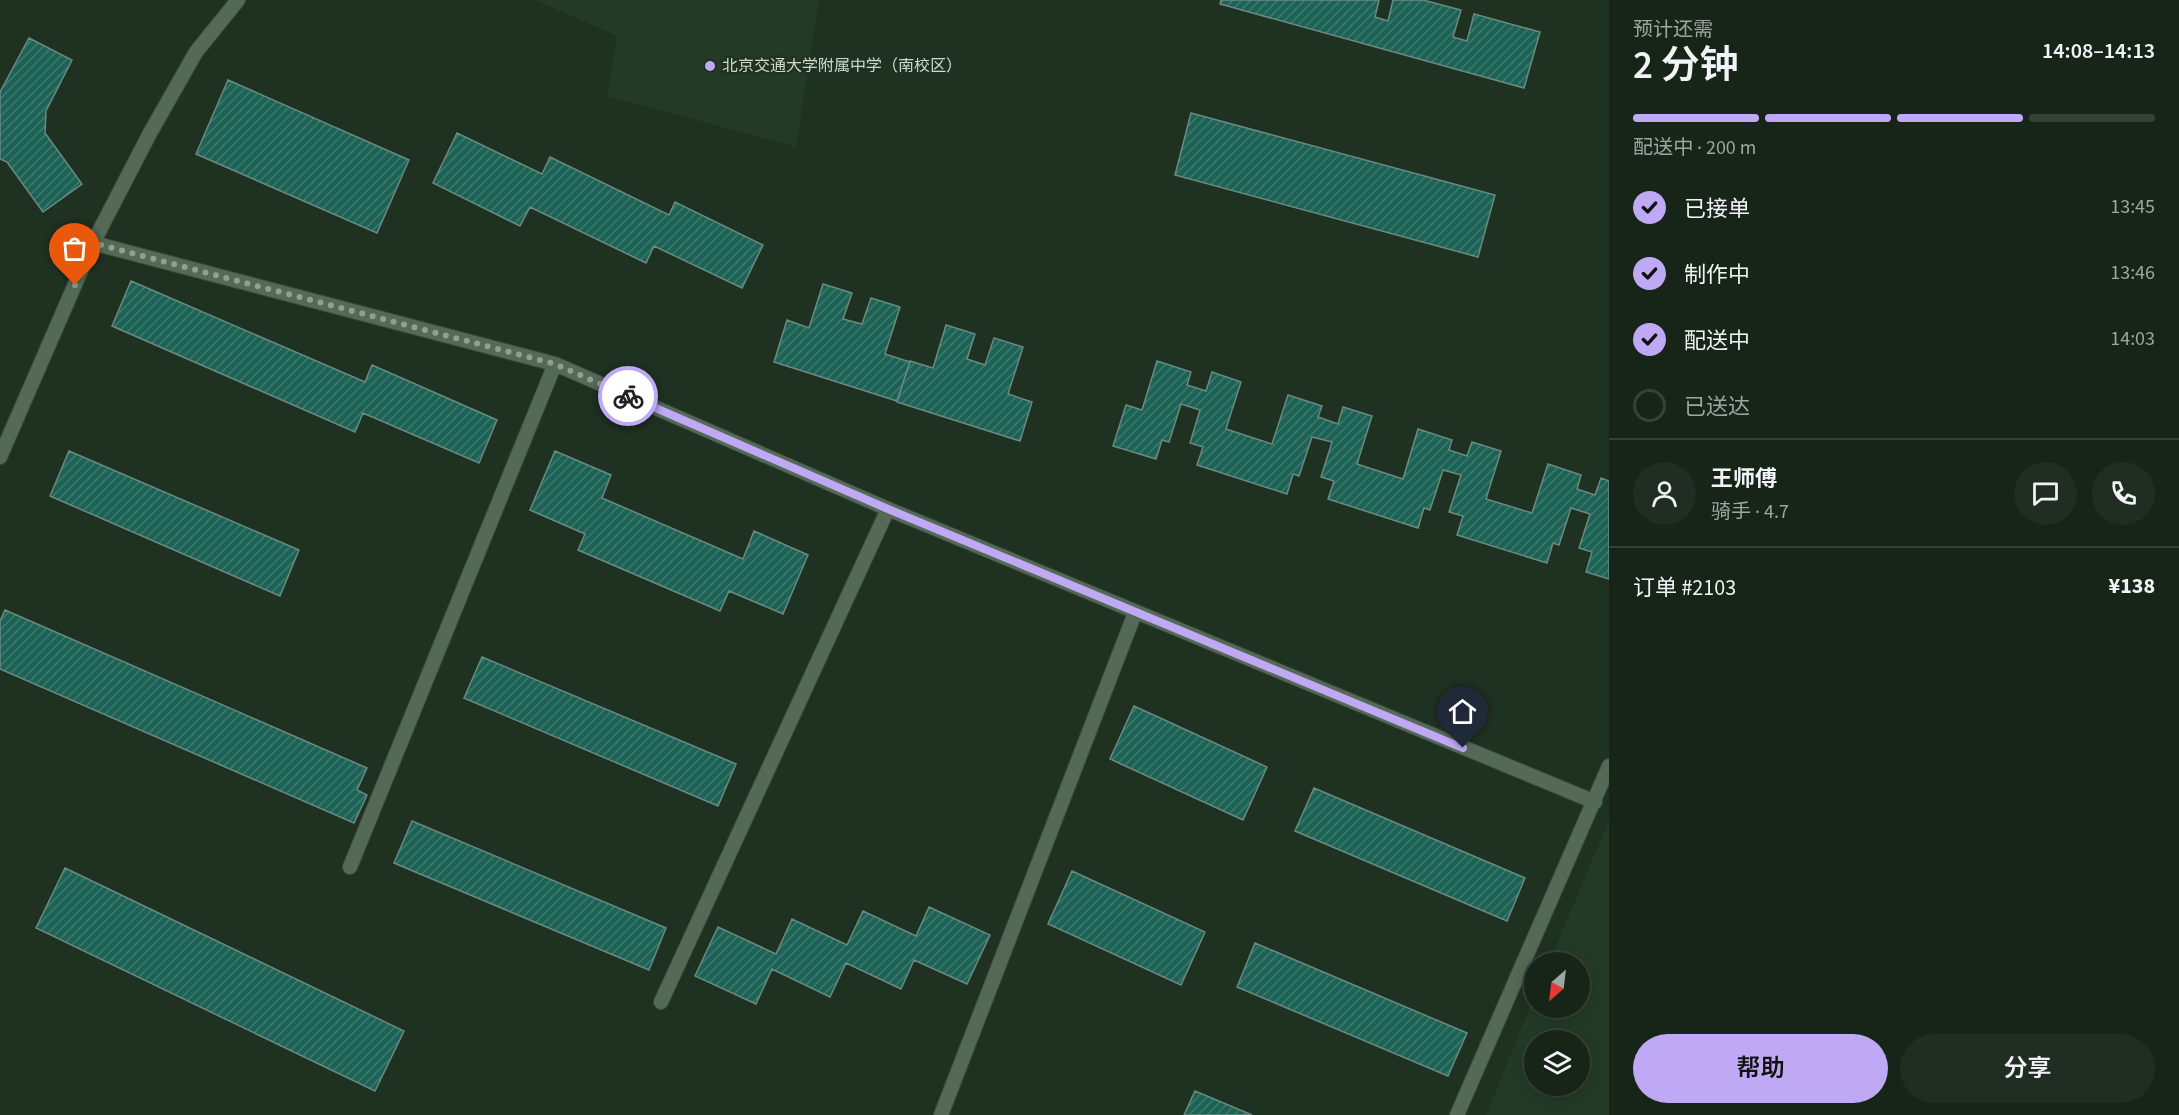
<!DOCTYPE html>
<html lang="zh">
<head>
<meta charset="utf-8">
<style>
	body { margin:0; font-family:"Source Sans 3","Noto Sans SC",sans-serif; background:#202d22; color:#f1f3f6; height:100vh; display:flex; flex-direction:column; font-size:22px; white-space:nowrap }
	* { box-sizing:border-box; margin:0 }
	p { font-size:20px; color:#9ea5a2 }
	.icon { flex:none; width:33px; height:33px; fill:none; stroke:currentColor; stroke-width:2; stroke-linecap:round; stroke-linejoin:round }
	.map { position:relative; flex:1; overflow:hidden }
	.panel { display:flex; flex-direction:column; background:#172519; width:570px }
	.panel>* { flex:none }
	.needle { width:39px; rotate:208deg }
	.buttons { position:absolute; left:1524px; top:952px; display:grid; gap:12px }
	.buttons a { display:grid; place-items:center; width:66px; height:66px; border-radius:50%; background:#172519; box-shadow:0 3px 15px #0003,0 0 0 2px #364238; font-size:30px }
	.pin { position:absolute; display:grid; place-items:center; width:51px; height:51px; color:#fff; margin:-62px -26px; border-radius:50% 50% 50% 0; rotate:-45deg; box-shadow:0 0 6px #0007 }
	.pin .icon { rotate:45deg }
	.courier { position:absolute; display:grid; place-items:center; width:60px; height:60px; margin:-30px; border:4px solid #bfa9f4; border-radius:50%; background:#fff; color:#222; box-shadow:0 2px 8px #0007 }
	.overview em { font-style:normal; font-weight:600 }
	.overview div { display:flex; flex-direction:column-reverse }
	.overview { display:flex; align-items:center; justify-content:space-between; height:102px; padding:0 24px }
	h1 { font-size:39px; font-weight:600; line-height:45px }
	.bar { display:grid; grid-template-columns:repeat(4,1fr); gap:9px 6px; align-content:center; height:72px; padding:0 24px }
	.bar i { height:8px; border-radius:4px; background:#364238 }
	.bar .on { background:#bfa9f4 }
	.bar p { grid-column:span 4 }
	.line { display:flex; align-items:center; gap:15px; padding:0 24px; border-top:2px solid #364238 }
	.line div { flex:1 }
	.round { display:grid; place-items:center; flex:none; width:63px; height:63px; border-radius:32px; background:#202d22 }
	ol { padding:0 24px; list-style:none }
	li { display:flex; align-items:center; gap:18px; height:66px }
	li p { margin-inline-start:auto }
	li .icon { padding:6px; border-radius:50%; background:#bfa9f4; color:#111; stroke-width:4 }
	li:last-child { color:#9ea5a2 }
	li i { width:33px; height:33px; border:3px solid #364238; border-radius:50% }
	.primary-button { display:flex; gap:12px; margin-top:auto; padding:12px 24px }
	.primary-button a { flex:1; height:69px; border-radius:36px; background:#bfa9f4; color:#111; font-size:24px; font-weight:600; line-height:69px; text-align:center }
	.primary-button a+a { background:#202d22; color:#f1f3f6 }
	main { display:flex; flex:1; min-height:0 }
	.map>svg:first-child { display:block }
</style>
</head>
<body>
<main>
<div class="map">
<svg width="1609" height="1115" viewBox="0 0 1609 1115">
	<defs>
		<pattern id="building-hatch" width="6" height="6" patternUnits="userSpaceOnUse" patternTransform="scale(1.5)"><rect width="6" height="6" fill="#1d6355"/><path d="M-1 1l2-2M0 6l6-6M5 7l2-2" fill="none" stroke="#3d796c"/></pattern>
	</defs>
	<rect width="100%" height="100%" fill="#1f3121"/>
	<path fill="#233b26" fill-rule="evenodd" d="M 535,0 L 819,0 L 796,147 L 607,96 L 617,36 Z
		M 1609,820 L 1609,1115 L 1486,1115 L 1534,998 L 1534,1008 L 1580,1008 L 1580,963 L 1549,963 ZM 1534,1041 L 1580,1041 L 1580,1086 L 1534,1086 Z"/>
	<path fill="url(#building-hatch)" stroke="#6a8a82" stroke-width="1.5" d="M 1221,0 L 1379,0 L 1375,17 L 1388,21 L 1393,0 L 1423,0 L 1461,10 L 1453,37 L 1467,41 L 1474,14 L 1540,32 L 1524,88 L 1220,4 Z
		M 29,38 L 72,60 L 46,111 L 45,133 L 82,184 L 43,212 L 7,162 L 0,159 L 0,92 Z
		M 228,80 L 409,160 L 377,233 L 196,154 Z
		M 1191,113 L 1495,195 L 1478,257 L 1175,175 Z
		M 457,133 L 542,174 L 550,157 L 669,215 L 675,202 L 763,245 L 742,288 L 654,246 L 646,263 L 530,207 L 520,226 L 433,183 Z
		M 131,281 L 365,382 L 372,365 L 497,420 L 479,463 L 363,413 L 355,432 L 112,326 Z
		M 823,284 L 852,293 L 843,319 L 862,324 L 871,298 L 900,307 L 885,354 L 910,362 L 897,401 L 774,362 L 787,320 L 809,328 Z
		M 946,325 L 975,334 L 967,359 L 985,365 L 994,338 L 1023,347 L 1008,394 L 1032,402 L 1020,441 L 897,402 L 910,361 L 933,368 Z
		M 1157,361 L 1191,372 L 1187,385 L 1206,391 L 1212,372 L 1241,382 L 1226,429 L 1272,444 L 1288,395 L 1322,406 L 1318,417 L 1338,424 L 1343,407 L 1372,416 L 1357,464 L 1403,479 L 1418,429 L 1452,440 L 1449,450 L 1467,456 L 1472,442 L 1501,451 L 1486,499 L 1532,513 L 1548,464 L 1581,475 L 1577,489 L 1595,495 L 1601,478 L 1609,481 L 1609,579 L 1586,572 L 1592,552 L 1579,548 L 1590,514 L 1571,508 L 1559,545 L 1553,543 L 1547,563 L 1457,535 L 1463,516 L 1449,512 L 1461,475 L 1443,470 L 1430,510 L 1424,508 L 1418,528 L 1328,499 L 1334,481 L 1321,477 L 1332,442 L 1312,437 L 1299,476 L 1293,474 L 1287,494 L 1197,465 L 1203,447 L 1190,443 L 1200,410 L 1181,404 L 1169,442 L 1162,440 L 1156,459 L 1113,446 L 1126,405 L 1142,410 Z
		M 69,451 L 299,550 L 280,596 L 50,496 Z
		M 555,451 L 611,475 L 602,498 L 743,559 L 754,531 L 808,555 L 783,614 L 729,591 L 720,611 L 578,550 L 585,534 L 530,510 Z
		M 5,610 L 367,768 L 357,790 L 367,795 L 354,823 L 0,669 L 0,621 Z
		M 482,657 L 736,764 L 718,806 L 464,698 Z
		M 1134,706 L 1267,767 L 1243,820 L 1110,759 Z
		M 1314,788 L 1525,878 L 1507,921 L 1295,831 Z
		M 412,821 L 666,928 L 649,970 L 394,863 Z
		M 65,868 L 404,1031 L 375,1091 L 36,928 Z
		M 1072,871 L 1205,932 L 1181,985 L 1048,924 Z
		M 929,907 L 990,935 L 967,984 L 914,960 L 901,989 L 846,963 L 830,997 L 772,969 L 756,1004 L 695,976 L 718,927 L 776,954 L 792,919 L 847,945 L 863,911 L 916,936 Z
		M 1255,943 L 1467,1033 L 1448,1076 L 1237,987 Z
		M 1195,1091 L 1252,1115 L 1184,1115 Z"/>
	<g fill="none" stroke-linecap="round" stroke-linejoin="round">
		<defs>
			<path id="service" d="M 93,243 L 150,133 L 196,52 L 238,0
				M 0,457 L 93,243 L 555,364 L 888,509 L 1595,802
				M 350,867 L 555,364
				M 661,1002 L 888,509
				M 941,1115 L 1135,613
				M 1457,1115 L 1609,766"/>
		</defs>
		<use href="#service" stroke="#3b4b3d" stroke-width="16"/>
		<use href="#service" stroke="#556957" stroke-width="14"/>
	</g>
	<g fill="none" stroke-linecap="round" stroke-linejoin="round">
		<path stroke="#919e91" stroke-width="6" stroke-dasharray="0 10.8" d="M 75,285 L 93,243 L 555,364 L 628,396"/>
		<path stroke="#bfa9f4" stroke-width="8" d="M 628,396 L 888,509 L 1463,748"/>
	</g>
	<circle fill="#bfa9f4" stroke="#1f3121" stroke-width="2" cx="710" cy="66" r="6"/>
	<g text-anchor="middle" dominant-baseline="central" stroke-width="4.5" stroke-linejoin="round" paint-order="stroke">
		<g font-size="16" fill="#ced9ce" stroke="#1f3121" text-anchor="start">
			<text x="722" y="66">北京交通大学附属中学（南校区）</text>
		</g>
	</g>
</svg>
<div class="buttons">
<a><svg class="needle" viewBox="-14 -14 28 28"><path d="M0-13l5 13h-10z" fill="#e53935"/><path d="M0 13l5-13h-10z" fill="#9ea5a2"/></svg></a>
<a><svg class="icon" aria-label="layers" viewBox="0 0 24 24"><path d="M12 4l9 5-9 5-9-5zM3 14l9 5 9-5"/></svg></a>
</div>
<div class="pin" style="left:75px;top:285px;background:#ea580c"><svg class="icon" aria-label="bag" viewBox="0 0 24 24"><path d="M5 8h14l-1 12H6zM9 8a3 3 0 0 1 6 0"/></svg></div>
<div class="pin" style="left:1463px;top:748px;background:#1f2937"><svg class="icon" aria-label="home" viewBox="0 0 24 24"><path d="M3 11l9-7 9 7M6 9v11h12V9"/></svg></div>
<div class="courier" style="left:628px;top:396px"><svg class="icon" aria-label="bike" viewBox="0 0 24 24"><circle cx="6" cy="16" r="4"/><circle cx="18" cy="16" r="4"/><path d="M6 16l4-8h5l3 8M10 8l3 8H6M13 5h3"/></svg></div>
</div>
<section class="panel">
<div class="overview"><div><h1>2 分钟</h1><p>预计还需</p></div><em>14:08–14:13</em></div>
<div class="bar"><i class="on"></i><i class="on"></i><i class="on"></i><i></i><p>配送中 · 200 m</p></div>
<ol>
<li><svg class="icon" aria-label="check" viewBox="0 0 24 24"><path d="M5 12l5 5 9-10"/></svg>已接单<p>13:45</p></li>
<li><svg class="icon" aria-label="check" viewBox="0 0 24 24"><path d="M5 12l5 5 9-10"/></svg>制作中<p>13:46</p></li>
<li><svg class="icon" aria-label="check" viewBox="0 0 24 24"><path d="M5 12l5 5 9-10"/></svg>配送中<p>14:03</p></li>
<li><i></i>已送达</li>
</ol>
<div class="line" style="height:108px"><a class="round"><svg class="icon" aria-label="person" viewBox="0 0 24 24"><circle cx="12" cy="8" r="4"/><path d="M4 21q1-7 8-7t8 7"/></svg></a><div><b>王师傅</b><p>骑手 · 4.7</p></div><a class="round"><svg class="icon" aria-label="chat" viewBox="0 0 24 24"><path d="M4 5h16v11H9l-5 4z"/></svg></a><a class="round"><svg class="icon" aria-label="phone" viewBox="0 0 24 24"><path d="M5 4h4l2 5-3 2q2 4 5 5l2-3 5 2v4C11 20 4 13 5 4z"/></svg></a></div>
<div class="line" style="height:78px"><div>订单 #2103</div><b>¥138</b></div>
<div class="primary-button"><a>帮助</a><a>分享</a></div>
</section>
</main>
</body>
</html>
